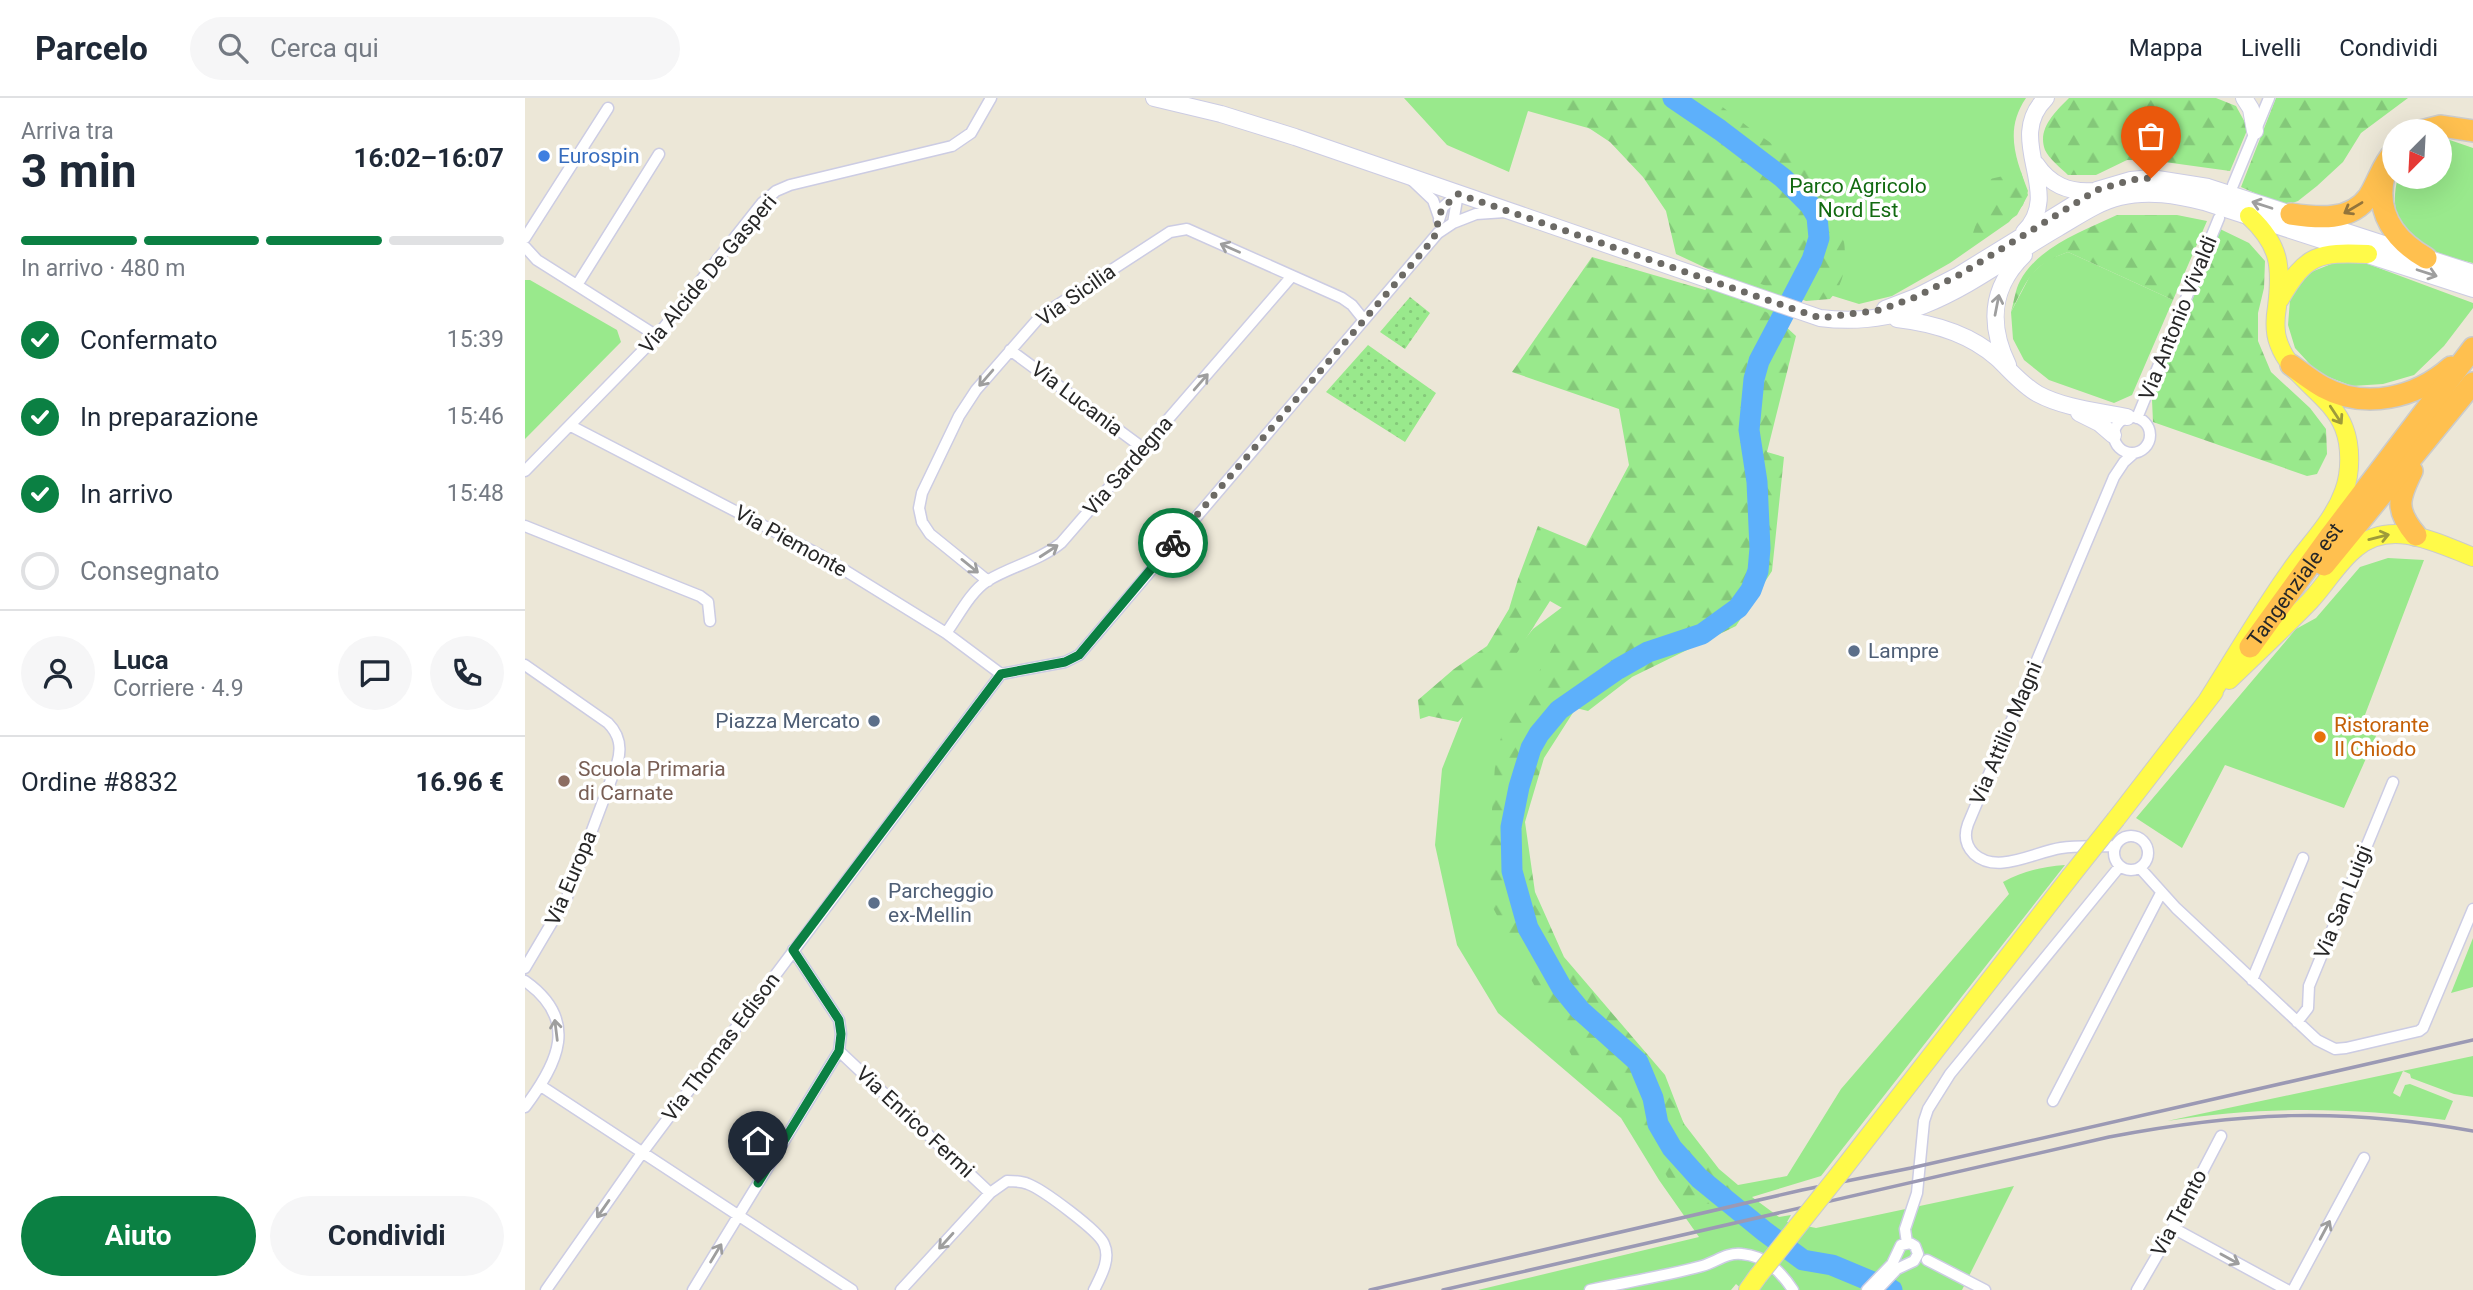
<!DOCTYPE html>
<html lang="it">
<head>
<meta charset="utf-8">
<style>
	body { margin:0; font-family:Roboto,sans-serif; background:#f6f6f7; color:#1f2937; height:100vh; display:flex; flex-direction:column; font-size:26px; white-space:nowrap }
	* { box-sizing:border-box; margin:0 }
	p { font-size:23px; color:#747a83 }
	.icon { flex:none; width:38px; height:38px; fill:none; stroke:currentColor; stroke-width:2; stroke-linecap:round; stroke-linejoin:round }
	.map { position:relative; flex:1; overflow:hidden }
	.details { display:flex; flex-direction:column; background:#fff; width:525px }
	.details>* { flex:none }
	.needle { width:46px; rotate:204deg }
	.controls { position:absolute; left:1857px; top:21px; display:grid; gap:14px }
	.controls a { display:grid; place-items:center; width:70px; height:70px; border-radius:50%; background:#fff; box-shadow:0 7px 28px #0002; font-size:35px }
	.pin { position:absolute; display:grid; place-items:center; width:60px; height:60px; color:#fff; margin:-72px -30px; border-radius:50% 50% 50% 0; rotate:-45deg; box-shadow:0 0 7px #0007 }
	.pin .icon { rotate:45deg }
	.courier { position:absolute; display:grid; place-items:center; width:70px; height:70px; margin:-35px; border:5px solid #0b8043; border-radius:50%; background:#fff; color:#222; box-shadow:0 2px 9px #0007 }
	.overview em { font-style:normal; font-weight:700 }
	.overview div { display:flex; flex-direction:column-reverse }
	.overview { display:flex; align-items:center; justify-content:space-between; height:119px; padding:0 21px }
	h1 { font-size:46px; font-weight:700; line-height:52px }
	.bar { display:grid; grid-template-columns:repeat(4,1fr); gap:10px 7px; align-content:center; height:84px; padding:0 21px }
	.bar i { height:9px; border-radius:5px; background:#e0e1e3 }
	.bar .active { background:#0b8043 }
	.bar p { grid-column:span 4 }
	.line { display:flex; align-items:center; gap:18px; padding:0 21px; border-top:2px solid #e0e1e3 }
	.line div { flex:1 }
	.round { display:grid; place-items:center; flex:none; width:74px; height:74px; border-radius:37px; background:#f6f6f7 }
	ol { padding:0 21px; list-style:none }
	li { display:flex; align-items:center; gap:21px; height:77px }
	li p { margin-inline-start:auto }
	li .icon { padding:7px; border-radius:50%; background:#0b8043; color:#fff; stroke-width:4 }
	li:last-child { color:#747a83 }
	li i { width:38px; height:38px; border:4px solid #e0e1e3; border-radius:50% }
	.action { display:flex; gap:14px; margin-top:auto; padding:14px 21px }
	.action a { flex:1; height:80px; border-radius:42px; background:#0b8043; color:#fff; font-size:28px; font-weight:700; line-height:80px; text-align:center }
	.action a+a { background:#f6f6f7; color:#1f2937 }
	header { display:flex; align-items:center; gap:42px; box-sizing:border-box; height:98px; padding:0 35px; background:#fff; border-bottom:2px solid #e0e1e3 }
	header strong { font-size:33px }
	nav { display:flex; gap:38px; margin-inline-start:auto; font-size:24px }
	.search { width:490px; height:63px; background:#f6f6f7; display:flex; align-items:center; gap:18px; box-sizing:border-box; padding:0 24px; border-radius:38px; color:#747a83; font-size:26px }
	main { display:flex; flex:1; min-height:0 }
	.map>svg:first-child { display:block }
</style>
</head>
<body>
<header>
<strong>Parcelo</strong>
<div class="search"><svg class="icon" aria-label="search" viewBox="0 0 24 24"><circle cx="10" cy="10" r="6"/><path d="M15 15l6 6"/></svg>Cerca qui</div>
<nav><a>Mappa</a><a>Livelli</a><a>Condividi</a></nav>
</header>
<main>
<section class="details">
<div class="overview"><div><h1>3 min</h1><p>Arriva tra</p></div><em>16:02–16:07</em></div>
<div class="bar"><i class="active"></i><i class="active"></i><i class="active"></i><i></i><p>In arrivo · 480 m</p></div>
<ol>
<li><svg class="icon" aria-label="check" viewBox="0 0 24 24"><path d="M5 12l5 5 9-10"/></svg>Confermato<p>15:39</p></li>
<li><svg class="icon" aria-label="check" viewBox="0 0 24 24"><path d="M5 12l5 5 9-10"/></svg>In preparazione<p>15:46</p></li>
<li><svg class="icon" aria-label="check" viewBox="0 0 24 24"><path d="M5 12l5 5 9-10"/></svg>In arrivo<p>15:48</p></li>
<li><i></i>Consegnato</li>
</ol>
<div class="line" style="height:126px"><a class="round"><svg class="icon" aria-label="person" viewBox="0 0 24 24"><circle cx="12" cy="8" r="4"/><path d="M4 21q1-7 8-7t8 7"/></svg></a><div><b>Luca</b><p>Corriere · 4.9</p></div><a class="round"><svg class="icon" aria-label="chat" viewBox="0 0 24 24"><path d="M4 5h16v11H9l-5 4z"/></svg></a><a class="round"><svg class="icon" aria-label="phone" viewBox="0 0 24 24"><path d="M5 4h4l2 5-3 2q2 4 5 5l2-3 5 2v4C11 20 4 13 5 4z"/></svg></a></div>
<div class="line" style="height:91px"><div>Ordine #8832</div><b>16.96 €</b></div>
<div class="action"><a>Aiuto</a><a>Condividi</a></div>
</section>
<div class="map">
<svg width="1948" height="1192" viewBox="0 0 1948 1192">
	<defs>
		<pattern id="forest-firs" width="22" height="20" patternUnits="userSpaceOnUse" patternTransform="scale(1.75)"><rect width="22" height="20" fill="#99e98c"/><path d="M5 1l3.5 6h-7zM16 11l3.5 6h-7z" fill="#84c879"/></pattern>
		<pattern id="garden-dots" width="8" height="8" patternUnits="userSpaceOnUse" patternTransform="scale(1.75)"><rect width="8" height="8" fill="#99e98c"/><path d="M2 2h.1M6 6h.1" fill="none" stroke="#84c879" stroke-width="1.8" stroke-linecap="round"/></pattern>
	</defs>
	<rect width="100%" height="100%" fill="#ece7d7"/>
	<path fill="#99e98c" d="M 879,0 L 1501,0 C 1479,32 1491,61 1503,93 L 1498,107 L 1484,124 L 1425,165 L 1367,198 L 1334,206 L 1279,189 L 1256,218 L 1225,331 L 989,702 L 1015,831 L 1122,968 L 1160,1027 L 1194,1071 L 1213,1087 L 1262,1078 L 1316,991 L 1484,796 L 1478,784 C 1498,773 1516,769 1540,767 L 1296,1078 L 1227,1099 L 1254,1119 L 1266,1117 L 1262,1124 L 1291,1130 L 1489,1088 L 1437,1192 L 1218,1192 L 1211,1186 L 1206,1192 L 953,1192 L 1174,1139 L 1134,1082 L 1096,1020 L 973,915 L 932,847 L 910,747 L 917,671 L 940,613 L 942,613 L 1008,531 L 1048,501 L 1192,165 L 1214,135 L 1070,32 L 1003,13 L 984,74 L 922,47 Z
		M 1919,40 L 1948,50 L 1948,165 C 1900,154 1858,136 1873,79 L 1914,79 L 1915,42 Z
		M 1543,154 L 1648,202 L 1607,297 L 1589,305 L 1524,282 L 1499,262 L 1488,241 L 1486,214 L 1506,176 L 1522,162 Z
		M 1824,159 L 1948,205 L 1948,210 L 1919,248 L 1889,277 L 1858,286 L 1827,288 L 1793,275 L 1770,250 L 1763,227 L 1765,202 L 1776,178 Z
		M 0,182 L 5,182 L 92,232 L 96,244 L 0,341 Z
		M 1863,460 L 1899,462 L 1838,622 L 1855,629 L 1819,710 L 1700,667 L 1657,750 L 1611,720 L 1771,531 L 1791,520 L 1835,469 Z
		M 1948,840 L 1948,889 L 1926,895 Z
		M 1948,958 L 1948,999 L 1929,996 L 1886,980 L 1885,976 L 1878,973 L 1868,995 L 1875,999 L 1880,987 L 1885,986 L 1928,1003 L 1920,1022 C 1826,1009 1736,1008 1642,1023 Z"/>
	<path fill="url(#forest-firs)" d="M 1025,0 L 1186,0 L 1227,32 L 1306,86 C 1315,121 1333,172 1305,201 L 1281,203 L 1236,186 L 1183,171 L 1151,156 L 1141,113 L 1118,79 L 1085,44 L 1026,5 Z
		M 1544,0 L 1691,0 L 1711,8 L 1723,30 L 1705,73 L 1625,62 L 1602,62 L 1571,77 L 1543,77 C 1536,70 1524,61 1520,52 C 1512,31 1530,14 1544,0 Z
		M 1751,0 L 1883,0 L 1836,35 L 1818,64 L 1792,88 L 1773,103 L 1759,108 L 1716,89 Z
		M 1496,74 L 1503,97 L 1492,117 L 1443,151 L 1465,81 Z
		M 1592,117 L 1652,117 L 1682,123 L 1648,202 L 1543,154 C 1505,168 1503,181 1486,214 C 1489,204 1490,192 1495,183 C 1514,148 1558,133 1592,117 Z
		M 1695,131 L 1724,145 L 1740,163 L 1739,190 L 1733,215 L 1733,243 L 1746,274 L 1785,310 L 1801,331 L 1802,356 L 1792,376 L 1782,378 L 1628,324 L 1627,302 Z
		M 1067,159 L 1211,201 L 1248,217 L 1271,238 L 1242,354 L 1259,359 L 1247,473 L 1211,528 L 1107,579 L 1063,613 L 1051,610 L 1019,660 L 1000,724 L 1010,794 L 1039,859 L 1140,977 L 1167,1047 L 1222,1100 L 1191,1107 L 1151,1101 L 1142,1091 L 1147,1087 L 1098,1003 L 1056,975 L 967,808 L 964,756 L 971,653 L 983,622 L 1020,564 L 1046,515 L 1025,503 L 976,580 L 933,624 L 904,618 L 895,621 L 893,602 L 929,571 L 962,548 L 984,511 L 993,481 L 1013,428 L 1061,448 L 1104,367 L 1094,311 L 987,274 Z"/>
	<path fill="url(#garden-dots)" d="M 885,199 L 905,215 L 880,251 L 855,234 Z
		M 843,247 L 911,295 L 880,344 L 801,294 Z"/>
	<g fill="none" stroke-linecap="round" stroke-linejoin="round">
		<path stroke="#5db0fb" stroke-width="21" d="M 1148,0 L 1195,32 L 1258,80 L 1285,107 L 1292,119 L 1294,140 L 1287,162 L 1234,263 L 1229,281 L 1224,332 L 1232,384 L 1235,450 L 1233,473 L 1226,492 L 1213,510 L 1177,536 L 1123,554 L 1093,571 L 1034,612 L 1014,636 L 1006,650 L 994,689 L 986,729 L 987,773 L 1003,830 L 1037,890 L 1055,912 L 1113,964 L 1128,1000 L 1133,1026 L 1147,1050 L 1174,1080 L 1239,1133 L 1278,1162 L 1307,1167 L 1367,1192"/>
		<defs>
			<path id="minor" d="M 888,83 L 908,102 L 914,119
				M 1708,87 L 1744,0
				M 914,122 L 918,109 L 933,96
				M 928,125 L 951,116 L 980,114
				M 0,140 L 83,10
				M 0,149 L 12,162 L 132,238
				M 52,187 L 134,56
				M 485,252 L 618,350
				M1589 337a18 18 0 1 1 36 0a18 18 0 1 1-36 0Z
				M 1612,320 L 1694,120
				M 46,328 L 295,457 L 421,535 L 476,576
				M 0,373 L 132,238 L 237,105 L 251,93 L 265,87 L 427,48 L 446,35 L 466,0
				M 0,428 L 175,498 L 183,504 L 185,523
				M 463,483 L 405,436 L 397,424 L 394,410 L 397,395 L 434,318 L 451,292 L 513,221 L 522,214 L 645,134 L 662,131 L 817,200 L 827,207 L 839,222
				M 421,535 C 433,519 445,494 462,483 C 486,468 514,463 536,445 L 767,178
				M 0,567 L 83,625 C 95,637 97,650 92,666 L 42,799 L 0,870
				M 476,576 L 540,564 L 554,557 L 913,135 L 928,125 L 933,96
				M1589 755a17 17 0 1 1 34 0a17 17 0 1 1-34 0Z
				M 1590,748 C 1572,749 1554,747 1536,750 C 1509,754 1472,777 1449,756 C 1440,747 1439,737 1443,726 L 1589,379 L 1599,364 L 1608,356
				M 1615,770 L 1651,810 L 1792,942 L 1810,951 L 1821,950 L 1894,933 L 1898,930 L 1948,811
				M 1727,882 L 1778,760
				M 0,883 C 55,922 33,965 0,1009
				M 1772,924 L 1783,910 L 1784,888 L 1868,684
				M 314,953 L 465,1095
				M 16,988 L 327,1192
				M 1528,1003 L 1636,795
				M 1648,1130 L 1762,1192
				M 1382,1145 L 1380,1131 L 1392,1095 L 1399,1023 L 1403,1011 L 1425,976 L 1595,768
				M 1402,1162 L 1460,1192
				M 21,1192 L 117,1055 L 476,576
				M 168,1192 L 314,953 L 316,936 L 314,922 L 268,852
				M 376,1192 L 465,1095 L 482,1083 C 489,1083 496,1083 503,1086 C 517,1091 574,1133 579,1146 C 586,1161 576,1178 569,1192
				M 1065,1192 C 1102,1184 1140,1178 1177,1168 C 1191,1164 1202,1154 1217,1156 C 1241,1158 1256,1174 1268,1192
				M 1342,1192 L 1367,1166 L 1376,1147 L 1385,1145 L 1390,1148 L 1393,1156 L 1389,1163 L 1372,1171 L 1352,1192
				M 1612,1192 L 1648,1130 L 1696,1038
				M 1768,1192 L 1839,1060"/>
			<path id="secondary" d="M 629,0 L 696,16 L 770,39 L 1295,220 C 1395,233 1453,176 1533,130 C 1552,119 1573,104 1595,99 C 1623,92 1652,97 1679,104 L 1948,191
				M 1719,0 L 1726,11 L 1730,33
				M 1511,66 C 1525,87 1544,95 1569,93
				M 1499,134 C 1540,94 1478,42 1521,0
				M 1360,211 L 1391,199 L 1434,177 L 1572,92 L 1606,82 L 1626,80 L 1683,89 L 1948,175
				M 1372,221 C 1407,225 1445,236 1472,260 C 1485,272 1497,287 1513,296 C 1539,310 1573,313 1602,319
				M 1483,267 C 1463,226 1466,189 1499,157
				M 1554,315 L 1574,325 L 1588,337"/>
			<path id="primary" d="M 1755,201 C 1781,156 1793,154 1843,156
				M 1704,582 C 1731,556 1759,530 1785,503 C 1801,486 1813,464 1831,450 C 1866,420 1912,445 1948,459
				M 1682,603 C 1710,559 1736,514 1766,472 C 1784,446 1808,424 1819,393 C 1826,374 1826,348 1819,330 C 1806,296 1766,280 1754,246 C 1749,234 1750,221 1752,209 C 1757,168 1755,147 1724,118
				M 1591,721 L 1689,594
				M 1315,1075 L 1545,779
				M 1223,1192 L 1233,1178"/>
			<g id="motorway">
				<path d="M 1896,33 L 1916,28 L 1948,33"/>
				<path d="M 1859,78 C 1850,115 1870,142 1901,160"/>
				<path d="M 1766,116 C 1792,120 1826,124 1844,98 C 1853,84 1857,67 1869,54"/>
				<path d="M 1766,267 C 1776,274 1787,283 1798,289 C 1840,312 1891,300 1926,269"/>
				<path d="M 1887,373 C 1873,401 1870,412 1891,437"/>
				<path d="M 1799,467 L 1948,285"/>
				<path id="s1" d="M 1725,549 L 1806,437 L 1948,250"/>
			</g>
		</defs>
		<use href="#minor" stroke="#cccce3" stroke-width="13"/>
		<use href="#secondary" stroke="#cccce3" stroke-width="18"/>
		<use href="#primary" stroke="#cbcbcb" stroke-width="20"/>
		<use href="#motorway" stroke="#cbcbcb" stroke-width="24"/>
		<use href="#minor" stroke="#fff" stroke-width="10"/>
		<use href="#secondary" stroke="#fff" stroke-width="16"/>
		<use href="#primary" stroke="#fffa49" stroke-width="18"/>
		<use href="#motorway" stroke="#ffc04f" stroke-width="21"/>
		<path stroke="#9b99b4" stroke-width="3.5" d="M 845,1192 L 1277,1092 L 1386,1070 L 1948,942
			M 918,1192 L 1584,1039 C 1714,1014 1818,1009 1948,1033"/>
		<defs>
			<path id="primary-bridge" d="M 1545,779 L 1591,721
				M 1233,1178 L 1315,1075"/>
		</defs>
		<use href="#primary-bridge" stroke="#cbcbcb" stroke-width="20" stroke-linecap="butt"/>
		<use href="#primary-bridge" stroke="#fffa49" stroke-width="18"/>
	</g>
	<defs><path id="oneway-shaft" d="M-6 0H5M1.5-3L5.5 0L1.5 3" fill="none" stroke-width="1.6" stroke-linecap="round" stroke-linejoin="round" transform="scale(1.75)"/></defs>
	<g stroke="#9e9e9e">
		<use href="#oneway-shaft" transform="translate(1737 107) rotate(-162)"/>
		<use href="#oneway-shaft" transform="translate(705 150) rotate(-156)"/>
		<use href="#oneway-shaft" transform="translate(1902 175) rotate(18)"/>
		<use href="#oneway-shaft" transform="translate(1472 207) rotate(-79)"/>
		<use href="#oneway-shaft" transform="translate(461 280) rotate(131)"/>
		<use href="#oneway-shaft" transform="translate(676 284) rotate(-49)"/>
		<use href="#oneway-shaft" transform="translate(524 453) rotate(-33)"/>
		<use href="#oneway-shaft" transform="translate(445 468) rotate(39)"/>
		<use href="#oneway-shaft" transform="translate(31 932) rotate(-97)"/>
		<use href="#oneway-shaft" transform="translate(78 1111) rotate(125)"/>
		<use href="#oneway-shaft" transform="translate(1800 1132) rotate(-62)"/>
		<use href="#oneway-shaft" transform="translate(421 1143) rotate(132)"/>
		<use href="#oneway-shaft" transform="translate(191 1155) rotate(-59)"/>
		<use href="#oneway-shaft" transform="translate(1705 1161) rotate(29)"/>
	</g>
	<use stroke="#93743b" href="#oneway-shaft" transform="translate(1828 110) rotate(149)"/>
	<g stroke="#9e9b3a">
		<use href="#oneway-shaft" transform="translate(1811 317) rotate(57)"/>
		<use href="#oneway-shaft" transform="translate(1854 439) rotate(-14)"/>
	</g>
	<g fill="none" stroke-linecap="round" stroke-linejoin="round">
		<path stroke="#6c6a65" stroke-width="7" stroke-dasharray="0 12.6" d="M 648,445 L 905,145 C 914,133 911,131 914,118 C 917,109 926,103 933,96 L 1295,220 L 1355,212 L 1391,199 L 1434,177 L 1572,92 L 1606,82 L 1626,80"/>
		<path stroke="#0b8043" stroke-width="9" d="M 233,1085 L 314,953 L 316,936 L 314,922 L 268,852 L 476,576 L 540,564 L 554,557 L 648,445"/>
	</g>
	<circle fill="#3f7fe0" stroke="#fff" stroke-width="2.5" cx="19" cy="58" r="7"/>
	<g fill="#5c6f8a" stroke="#fff" stroke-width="2.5">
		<circle cx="1329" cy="553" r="7"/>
		<circle cx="349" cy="623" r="7"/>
		<circle cx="349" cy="805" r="7"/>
	</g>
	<circle fill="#e8710a" stroke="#fff" stroke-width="2.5" cx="1795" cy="639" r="7"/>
	<circle fill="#8d6e63" stroke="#fff" stroke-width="2.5" cx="39" cy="683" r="7"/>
	<g text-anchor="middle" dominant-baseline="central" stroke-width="7" stroke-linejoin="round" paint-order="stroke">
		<g font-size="21" fill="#366cbe" stroke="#fff" text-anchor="start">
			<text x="33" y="58">Eurospin</text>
		</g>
		<g font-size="21" fill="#126a11" stroke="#fff">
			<text x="1333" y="88">Parco Agricolo<tspan x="1333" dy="24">Nord Est</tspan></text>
		</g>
		<g font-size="21" fill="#272727" stroke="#fff">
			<text transform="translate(183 176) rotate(-50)">Via Alcide De Gasperi</text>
			<text transform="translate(551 197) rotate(-35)">Via Sicilia</text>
			<text transform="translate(1653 220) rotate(-68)">Via Antonio Vivaldi</text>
			<text transform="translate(552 301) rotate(37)">Via Lucania</text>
			<text transform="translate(603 368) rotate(-49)">Via Sardegna</text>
			<text transform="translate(266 443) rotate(29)">Via Piemonte</text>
			<text stroke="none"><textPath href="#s1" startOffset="77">Tangenziale est</textPath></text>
			<text transform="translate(1481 635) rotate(-67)">Via Attilio Magni</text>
			<text transform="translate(46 780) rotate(-67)">Via Europa</text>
			<text transform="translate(1818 804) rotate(-68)">Via San Luigi</text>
			<text transform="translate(196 949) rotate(-53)">Via Thomas Edison</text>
			<text transform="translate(390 1024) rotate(43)">Via Enrico Fermi</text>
			<text transform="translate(1654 1115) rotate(-62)">Via Trento</text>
		</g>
		<g font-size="21" fill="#4e5e75" stroke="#fff" text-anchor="start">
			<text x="1343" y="553">Lampre</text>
			<text x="335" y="623" text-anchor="end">Piazza Mercato</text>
			<text x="363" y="793">Parcheggio<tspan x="363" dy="24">ex-Mellin</tspan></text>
		</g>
		<g font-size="21" fill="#c56008" stroke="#fff" text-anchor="start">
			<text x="1809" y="627">Ristorante<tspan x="1809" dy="24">Il Chiodo</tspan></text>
		</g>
		<g font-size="21" fill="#785e54" stroke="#fff" text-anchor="start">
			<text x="53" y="671">Scuola Primaria<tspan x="53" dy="24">di Carnate</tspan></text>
		</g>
	</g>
</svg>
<div class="controls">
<a><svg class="needle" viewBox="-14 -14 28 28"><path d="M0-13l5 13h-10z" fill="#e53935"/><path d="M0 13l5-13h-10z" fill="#747a83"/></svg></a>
</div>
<div class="pin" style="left:1626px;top:80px;background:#ea580c"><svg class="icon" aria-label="bag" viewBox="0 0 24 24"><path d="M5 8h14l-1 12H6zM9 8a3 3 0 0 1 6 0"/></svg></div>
<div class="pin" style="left:233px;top:1085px;background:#1f2937"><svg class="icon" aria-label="home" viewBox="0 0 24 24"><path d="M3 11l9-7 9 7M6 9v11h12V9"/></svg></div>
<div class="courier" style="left:648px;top:445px"><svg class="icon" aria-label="bike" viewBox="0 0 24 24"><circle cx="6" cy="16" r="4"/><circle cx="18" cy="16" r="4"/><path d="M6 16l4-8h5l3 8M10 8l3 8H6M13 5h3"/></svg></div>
</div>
</main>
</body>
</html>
